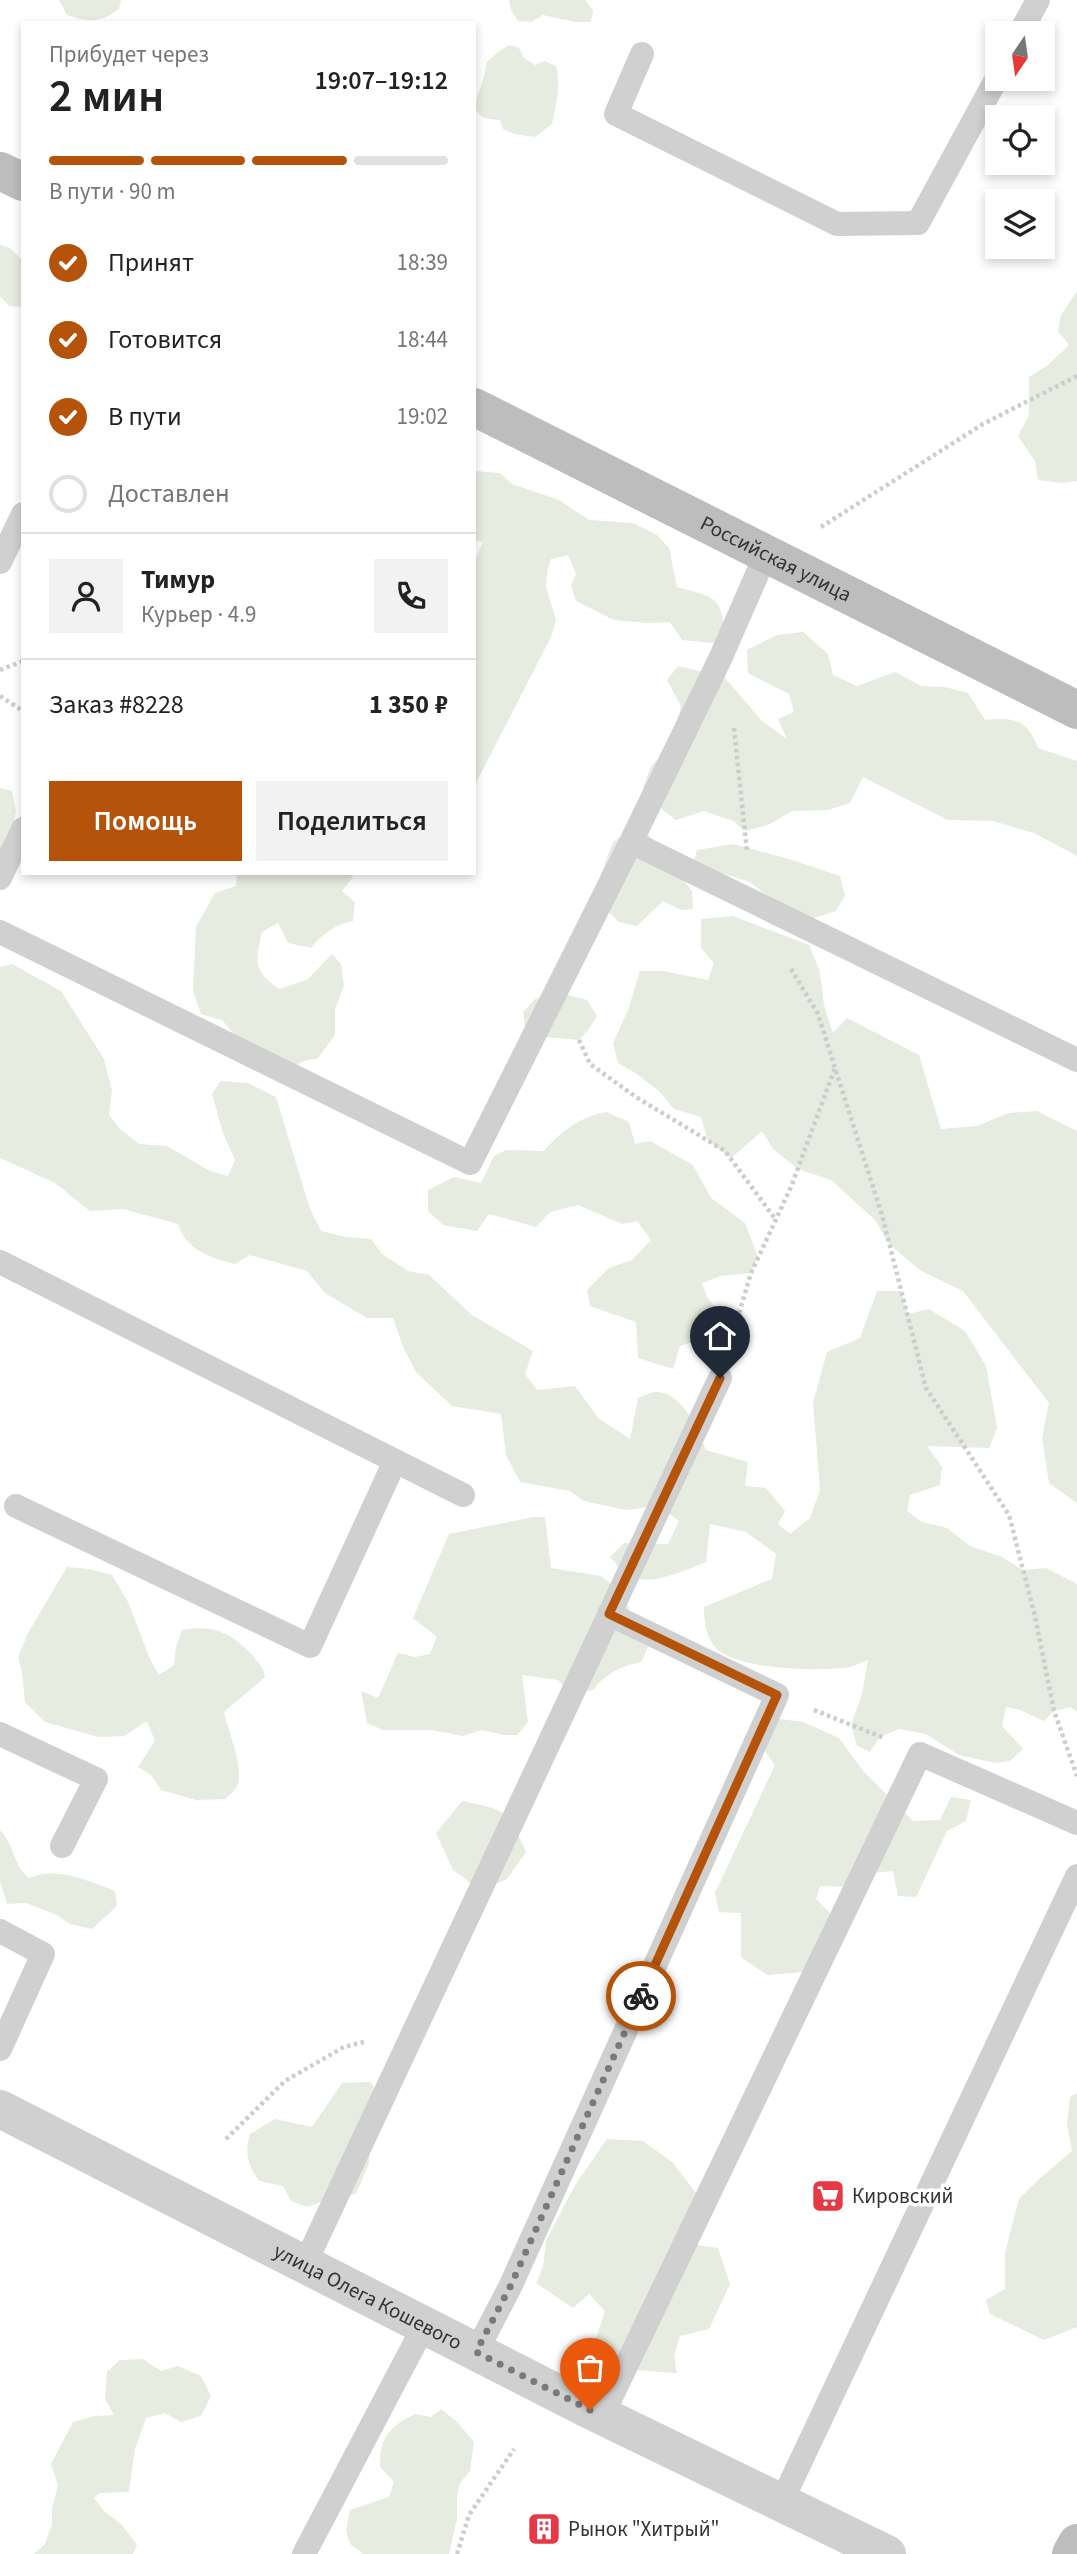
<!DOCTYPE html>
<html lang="ru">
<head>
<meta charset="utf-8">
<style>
	body { margin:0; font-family:"Source Sans 3",sans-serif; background:#f2f2f2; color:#222; height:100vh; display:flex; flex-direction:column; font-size:26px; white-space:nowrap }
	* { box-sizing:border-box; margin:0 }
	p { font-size:23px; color:#767676 }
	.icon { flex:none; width:38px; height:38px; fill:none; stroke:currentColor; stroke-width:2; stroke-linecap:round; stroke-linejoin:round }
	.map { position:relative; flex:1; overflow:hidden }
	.details { position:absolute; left:21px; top:21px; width:455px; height:854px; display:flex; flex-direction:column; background:#fff; border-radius:0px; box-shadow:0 4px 10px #0003 }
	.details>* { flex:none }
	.needle { width:46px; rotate:193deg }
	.fabs { position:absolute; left:985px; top:21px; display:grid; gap:14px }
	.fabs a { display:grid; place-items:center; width:70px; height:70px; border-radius:0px; background:#fff; box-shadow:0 4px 10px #0003; font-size:35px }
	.pin { position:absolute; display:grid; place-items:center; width:60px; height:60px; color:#fff; margin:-72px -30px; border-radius:50% 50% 50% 0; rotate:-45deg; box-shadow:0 0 7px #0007 }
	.pin .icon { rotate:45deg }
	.courier { position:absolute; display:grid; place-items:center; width:70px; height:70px; margin:-35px; border:5px solid #b45309; border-radius:50%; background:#fff; color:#222; box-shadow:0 2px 9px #0007 }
	.headline em { font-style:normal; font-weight:600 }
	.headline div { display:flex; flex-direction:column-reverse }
	.headline { display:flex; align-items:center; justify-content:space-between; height:119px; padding:0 28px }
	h1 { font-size:46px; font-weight:600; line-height:52px }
	.bar { display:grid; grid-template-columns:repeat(4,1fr); gap:10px 7px; align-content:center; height:84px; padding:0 28px }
	.bar i { height:9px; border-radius:5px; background:#e0e0e0 }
	.bar .current { background:#b45309 }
	.bar p { grid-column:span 4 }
	.line { display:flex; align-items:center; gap:18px; padding:0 28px; border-top:2px solid #e0e0e0 }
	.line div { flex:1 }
	.round { display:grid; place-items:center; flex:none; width:74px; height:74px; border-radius:0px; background:#f2f2f2 }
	ol { padding:0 28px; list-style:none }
	li { display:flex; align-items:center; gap:21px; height:77px }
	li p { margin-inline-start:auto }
	li .icon { padding:7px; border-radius:50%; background:#b45309; color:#fff; stroke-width:4 }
	li:last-child { color:#767676 }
	li i { width:38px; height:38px; border:4px solid #e0e0e0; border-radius:50% }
	.cta { display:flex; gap:14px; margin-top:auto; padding:14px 28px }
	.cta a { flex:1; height:80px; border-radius:0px; background:#b45309; color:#fff; font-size:28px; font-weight:600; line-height:80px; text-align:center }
	.cta a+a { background:#f2f2f2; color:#222 }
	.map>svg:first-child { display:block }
</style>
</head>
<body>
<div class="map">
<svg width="1077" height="2554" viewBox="0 0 1077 2554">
	<rect width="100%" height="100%" fill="#fff"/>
	<path fill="#e6ecdf" d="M 59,0 L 121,0 L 119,9 C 101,23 88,22 67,15 Z
		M 509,0 L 585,0 L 593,10 L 591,22 L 575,22 L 543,15 L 531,22 L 518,21 L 511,10 Z
		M 510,45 L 519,48 L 524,58 L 535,65 L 545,61 L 556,66 C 561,85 556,105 552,124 L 535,137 L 514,134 L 503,129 L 500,120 C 455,119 487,88 486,63 L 499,51 Z
		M 0,245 L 10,248 L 23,261 L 23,307 L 9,306 L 0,296 Z
		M 1077,291 L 1077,481 L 1062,483 L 1038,480 L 1035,461 L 1018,436 L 1029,415 L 1029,377 L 1048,365 L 1069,345 L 1058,331 L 1061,315 Z
		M 474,471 L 500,473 L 512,484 L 559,500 L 589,520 L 633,523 L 657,535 L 669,548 L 677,587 C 711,597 723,594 724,634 L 713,643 L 682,640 L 670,622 L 647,623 L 614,620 L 576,601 L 571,585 L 576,574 L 568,555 L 551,559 L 547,573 L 546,587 L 556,620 L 551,637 L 474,787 L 474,562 L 483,542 L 474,540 Z
		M 803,632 L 828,654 L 833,675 L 857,686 L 895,672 L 921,686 L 945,687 L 968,693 L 985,720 C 1015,717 1027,719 1038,748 L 1077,761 L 1077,856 L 1034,833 L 993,821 L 948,820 L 863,777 L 850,803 L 828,810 L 792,811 L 770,824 L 745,831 L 733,821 L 704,811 L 676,820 L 651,801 L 643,788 L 651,766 L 671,746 L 681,706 L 667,680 L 678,666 L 724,677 L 763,722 L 787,739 L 778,719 L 794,712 L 789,694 L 748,673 L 747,650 L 777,635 Z
		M 0,788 L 12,791 L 16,811 L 10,843 L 0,850 Z
		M 640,823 L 665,858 L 692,891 L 693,909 L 681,910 L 663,901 L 637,926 L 619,922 L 600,904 L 599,879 L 613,842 Z
		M 733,844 L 792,860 L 840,876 L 845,896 L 836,911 L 811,919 L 770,898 L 750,882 L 722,873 L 691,871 L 697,850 Z
		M 237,873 L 350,873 L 353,877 L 342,891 L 355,902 L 353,921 C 335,925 323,933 311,948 L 288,943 L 278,923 L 262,932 C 255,961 253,971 279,989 L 307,980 L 332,954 L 341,964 L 344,986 L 335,1009 L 335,1035 L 318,1058 L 304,1061 L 284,1071 L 240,1041 L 222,1020 L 201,1014 L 193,991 L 196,927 L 215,893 L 236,886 Z
		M 733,916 L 809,945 L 820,972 L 824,1005 L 833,1033 L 847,1018 L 919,1055 L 941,1129 L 977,1126 L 1009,1113 L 1037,1111 L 1077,1131 L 1077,1503 L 1049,1483 L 1042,1438 L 1049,1403 L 963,1291 L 921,1271 L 889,1244 L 875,1220 L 831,1180 L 798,1169 L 773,1149 L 762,1131 L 731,1158 L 708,1141 L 701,1117 L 674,1109 L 660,1092 L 637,1074 L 618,1063 L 613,1043 L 628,1010 L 640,971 L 663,971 L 708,980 L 714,963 L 701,948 L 701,919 Z
		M 12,964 L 61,991 L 104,1059 L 112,1090 L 109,1115 L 120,1129 L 139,1144 L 167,1146 L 210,1171 L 228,1176 L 235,1160 L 223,1133 L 212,1094 L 221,1081 L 248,1083 L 276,1097 L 310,1209 L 321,1231 L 346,1237 L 371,1239 L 382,1254 L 408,1271 L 429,1275 L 472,1315 L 533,1351 L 525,1374 L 537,1390 L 575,1386 L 598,1418 L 630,1439 L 638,1398 C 644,1396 653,1391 659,1392 C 684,1395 698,1431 706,1450 L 748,1462 L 745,1486 L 766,1488 L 785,1511 L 778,1524 L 790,1534 L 810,1518 L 820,1490 L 813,1403 L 827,1352 L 860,1338 L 877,1291 L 901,1291 L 908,1314 L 929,1309 L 965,1331 L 986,1366 L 997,1428 L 989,1448 L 927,1446 L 942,1467 L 940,1485 L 910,1495 L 907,1511 L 922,1522 L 947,1528 L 970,1546 L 1002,1557 L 1023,1570 L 1046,1568 L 1077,1584 L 1077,1712 L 1071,1707 L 1054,1711 L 1044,1721 L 1020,1710 L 1006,1707 L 1002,1726 L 1023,1749 L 1010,1761 L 995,1763 L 959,1755 L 926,1734 L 899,1729 L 880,1737 L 870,1752 L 857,1746 L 851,1725 L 862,1694 L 868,1660 C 860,1663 851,1668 842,1668 C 810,1671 752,1669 724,1654 C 707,1645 704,1624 704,1607 L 772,1579 L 776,1554 L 746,1532 L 710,1524 L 706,1562 C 684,1570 647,1590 625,1573 C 620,1569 615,1562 610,1557 L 624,1543 L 668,1544 L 679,1521 L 659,1506 L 626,1510 L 584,1501 L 570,1491 L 520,1482 L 506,1455 L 501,1414 L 452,1406 L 416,1372 L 403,1347 L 393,1318 L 367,1318 L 325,1293 L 307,1271 L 250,1255 L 235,1264 C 211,1258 186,1250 178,1224 L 123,1209 L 90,1211 L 55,1183 L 0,1158 L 0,967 Z
		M 556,992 L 587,1000 L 597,1016 L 589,1029 L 579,1040 L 534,1036 L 525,1027 L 523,1012 L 535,999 Z
		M 606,1112 L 629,1122 L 635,1144 L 650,1141 L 693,1165 L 711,1198 L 745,1223 L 758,1257 L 751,1273 L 720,1276 L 702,1283 L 707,1297 L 725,1321 L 704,1338 L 680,1346 L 673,1369 L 638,1358 L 636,1322 L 590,1306 L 587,1290 L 609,1268 L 632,1260 L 651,1240 L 637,1221 L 622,1224 L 578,1205 L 550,1212 L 536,1227 L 489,1214 L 477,1231 L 443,1225 L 428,1211 L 428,1190 L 454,1177 L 481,1183 L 494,1156 L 506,1150 L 544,1151 C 561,1131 580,1117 606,1112 Z
		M 534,1517 L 545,1517 L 551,1568 L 601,1576 L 620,1591 L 629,1608 L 631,1625 L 648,1647 L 641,1662 C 619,1667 607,1673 593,1690 L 572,1694 L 558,1680 L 522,1675 L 528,1722 L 517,1735 L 504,1735 L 481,1730 L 463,1736 L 431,1730 L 383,1730 L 367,1723 L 361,1691 L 378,1698 L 398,1653 L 415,1657 L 430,1654 L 437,1637 L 413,1618 L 449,1534 Z
		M 67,1567 L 89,1569 L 112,1575 L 128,1602 L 150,1659 L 159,1675 L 174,1665 L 176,1647 L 182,1630 C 214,1624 232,1633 254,1657 C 259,1664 264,1668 265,1677 L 224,1712 C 228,1731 245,1769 237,1786 C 235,1790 229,1795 226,1799 L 196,1800 L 161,1790 L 151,1775 L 138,1767 L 155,1741 L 147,1721 L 124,1736 L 99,1737 L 45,1722 L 25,1702 L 22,1672 L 18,1657 L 28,1633 Z
		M 780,1719 L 803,1722 L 839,1738 L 864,1772 L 913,1821 L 940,1820 L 951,1797 L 971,1800 L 966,1821 L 947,1831 L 916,1897 L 898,1896 L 893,1871 L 862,1874 L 856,1887 L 820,1886 L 816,1899 L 839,1922 L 803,1972 L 767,1975 L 741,1957 L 741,1913 L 719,1912 L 715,1893 L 775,1765 L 766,1753 L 761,1728 Z
		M 462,1801 C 507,1810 507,1809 526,1852 L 507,1879 L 480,1890 L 453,1870 L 436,1833 Z
		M 0,1830 C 14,1844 14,1867 29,1878 C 57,1866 88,1881 115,1891 L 117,1906 L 92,1929 L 70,1924 L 57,1915 L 26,1903 L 7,1904 L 0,1881 Z
		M 370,2082 L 382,2097 L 370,2123 L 369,2163 L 356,2194 L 336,2196 L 307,2207 L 291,2201 L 283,2186 L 259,2181 C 248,2165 244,2153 250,2134 L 275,2119 L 312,2127 L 342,2083 Z
		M 1077,2093 L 1077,2327 L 1044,2340 L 990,2314 L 986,2300 L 1005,2289 L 1005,2253 L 1019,2199 L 1038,2180 L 1072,2151 L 1067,2124 L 1070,2097 Z
		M 607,2139 L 643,2141 L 672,2162 L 697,2194 L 684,2243 L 718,2248 L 730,2284 L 709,2329 L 680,2336 L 674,2356 L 677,2373 L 605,2368 L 592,2351 L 605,2311 L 589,2294 L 573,2308 L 536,2283 L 543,2267 L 546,2241 L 575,2185 Z
		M 143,2359 L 161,2371 L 178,2366 L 201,2376 L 211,2396 L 201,2416 L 181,2422 L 165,2413 L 146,2418 L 135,2449 L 129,2492 L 100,2493 L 94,2498 L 104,2511 L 122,2525 L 137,2545 L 133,2554 L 34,2554 L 45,2544 L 52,2524 L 52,2509 L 58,2485 L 51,2464 L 73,2422 L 95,2416 L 114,2415 L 105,2399 L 107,2372 L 120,2360 Z
		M 441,2409 L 457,2422 L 474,2442 L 470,2471 L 460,2483 L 457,2497 L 457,2519 L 449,2554 L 363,2554 L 350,2544 L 346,2531 L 350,2510 L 389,2497 L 394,2482 L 380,2467 C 380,2437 389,2427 415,2414 L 431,2417 Z"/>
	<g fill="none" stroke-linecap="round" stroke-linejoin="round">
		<path stroke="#cdcdcd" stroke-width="4.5" stroke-dasharray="3.5 3.5" stroke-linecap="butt" d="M 821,527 L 983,424 L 1077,376
			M 0,670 L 23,661
			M 0,696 L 23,711
			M 734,728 L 747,852
			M 791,969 L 818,1014 L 835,1068 L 882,1215 L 926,1388 L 1009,1515 L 1035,1616 L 1054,1711 L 1077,1776
			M 579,1040 L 590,1064 L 636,1097 L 725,1151 L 776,1220
			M 731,1340 L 751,1273 L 791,1187 L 835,1068
			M 814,1710 L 884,1738
			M 226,2139 L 285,2081 L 344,2047 L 364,2042
			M 457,2554 L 469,2515 L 514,2449"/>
		<path stroke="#d0d0d0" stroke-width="24" d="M 1020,33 L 1038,0
			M 642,54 L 616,114 L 837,224 L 918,223 L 998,76
			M 766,554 L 720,659 L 631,842 L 1077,1060
			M 0,562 L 23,514
			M 0,878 L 23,829
			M 0,932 L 470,1163 L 631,842
			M 0,1262 L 463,1495
			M 16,1506 L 310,1646 L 395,1461
			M 0,1734 L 96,1779 L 62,1846
			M 0,1931 L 43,1954 L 0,2049
			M 305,2264 L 720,1378
			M 476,2352 L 510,2287 L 777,1695 L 609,1614
			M 602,2416 L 920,1754 L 1077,1823
			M 781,2503 L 1077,1876
			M 304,2554 L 424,2326"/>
		<path stroke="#d0d0d0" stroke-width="38" id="s1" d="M 0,2109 L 590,2410 L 887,2554"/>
		<g stroke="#bdbdbd" stroke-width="38">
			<path d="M 0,171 L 23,182"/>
			<path id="s2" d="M 474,407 L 1077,710"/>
			<path d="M 1071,2554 L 1077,2543"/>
		</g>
	</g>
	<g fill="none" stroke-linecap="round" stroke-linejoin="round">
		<path stroke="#7a7a7a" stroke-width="7" stroke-dasharray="0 12.6" d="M 590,2410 L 476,2352 L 510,2287 L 641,1996"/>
		<path stroke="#b45309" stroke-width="9" d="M 641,1996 L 777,1695 L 609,1614 L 720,1378"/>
	</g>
	<defs>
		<symbol id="supermarket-square" viewBox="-11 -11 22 22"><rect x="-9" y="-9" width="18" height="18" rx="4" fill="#e63946" stroke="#fff"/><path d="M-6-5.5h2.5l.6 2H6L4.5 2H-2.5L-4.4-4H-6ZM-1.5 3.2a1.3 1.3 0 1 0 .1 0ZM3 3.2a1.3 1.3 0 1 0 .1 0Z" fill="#fff"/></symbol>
		<symbol id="building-square" viewBox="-11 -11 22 22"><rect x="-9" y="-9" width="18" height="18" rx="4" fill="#e63946" stroke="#fff"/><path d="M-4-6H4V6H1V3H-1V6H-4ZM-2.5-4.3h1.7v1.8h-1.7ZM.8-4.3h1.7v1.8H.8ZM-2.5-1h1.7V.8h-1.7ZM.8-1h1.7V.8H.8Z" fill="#fff"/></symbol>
	</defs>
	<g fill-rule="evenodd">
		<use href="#supermarket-square" x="809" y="2177" width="38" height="38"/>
		<use href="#building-square" x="525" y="2510" width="38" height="38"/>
	</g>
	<g text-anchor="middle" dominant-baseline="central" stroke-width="7" stroke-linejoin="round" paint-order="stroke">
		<g font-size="21" fill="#333" stroke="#fff">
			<text stroke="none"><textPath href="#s2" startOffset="338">Российская улица</textPath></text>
			<text stroke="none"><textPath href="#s1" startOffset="413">улица Олега Кошевого</textPath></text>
		</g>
		<g font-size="21" fill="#333" stroke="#fff" text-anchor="start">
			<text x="852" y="2196">Кировский</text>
			<text x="568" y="2529">Рынок "Хитрый"</text>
		</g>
	</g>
</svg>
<div class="fabs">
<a><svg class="needle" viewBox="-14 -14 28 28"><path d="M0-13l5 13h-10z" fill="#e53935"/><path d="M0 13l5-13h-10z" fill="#767676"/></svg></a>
<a><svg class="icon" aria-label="locate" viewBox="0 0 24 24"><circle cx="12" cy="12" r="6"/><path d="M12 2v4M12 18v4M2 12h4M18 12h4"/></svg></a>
<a><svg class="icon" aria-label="layers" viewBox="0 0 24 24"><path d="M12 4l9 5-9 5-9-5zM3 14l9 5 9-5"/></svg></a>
</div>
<div class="pin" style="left:590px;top:2410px;background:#ea580c"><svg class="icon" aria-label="bag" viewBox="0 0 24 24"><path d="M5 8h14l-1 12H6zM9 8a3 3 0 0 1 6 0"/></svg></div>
<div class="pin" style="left:720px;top:1378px;background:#1f2937"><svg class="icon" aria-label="home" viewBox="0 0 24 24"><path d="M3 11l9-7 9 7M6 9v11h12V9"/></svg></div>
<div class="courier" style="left:641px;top:1996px"><svg class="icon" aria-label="bike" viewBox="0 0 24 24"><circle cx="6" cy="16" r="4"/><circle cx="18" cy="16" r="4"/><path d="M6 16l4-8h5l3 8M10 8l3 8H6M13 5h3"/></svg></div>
<section class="details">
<div class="headline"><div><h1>2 мин</h1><p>Прибудет через</p></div><em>19:07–19:12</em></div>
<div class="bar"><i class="current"></i><i class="current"></i><i class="current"></i><i></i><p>В пути · 90 m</p></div>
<ol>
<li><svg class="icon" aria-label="check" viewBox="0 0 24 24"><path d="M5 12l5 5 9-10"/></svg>Принят<p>18:39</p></li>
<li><svg class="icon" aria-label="check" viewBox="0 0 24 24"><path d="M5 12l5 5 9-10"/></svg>Готовится<p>18:44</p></li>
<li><svg class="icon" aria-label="check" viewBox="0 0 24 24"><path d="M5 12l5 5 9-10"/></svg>В пути<p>19:02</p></li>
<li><i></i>Доставлен</li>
</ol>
<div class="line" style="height:126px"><a class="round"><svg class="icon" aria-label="person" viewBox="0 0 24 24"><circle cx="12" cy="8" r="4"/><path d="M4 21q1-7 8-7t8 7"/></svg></a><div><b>Тимур</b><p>Курьер · 4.9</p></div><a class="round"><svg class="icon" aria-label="phone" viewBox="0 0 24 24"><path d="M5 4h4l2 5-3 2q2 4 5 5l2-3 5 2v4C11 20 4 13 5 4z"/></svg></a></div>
<div class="line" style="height:91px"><div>Заказ #8228</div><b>1 350 ₽</b></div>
<div class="cta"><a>Помощь</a><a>Поделиться</a></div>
</section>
</div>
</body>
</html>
